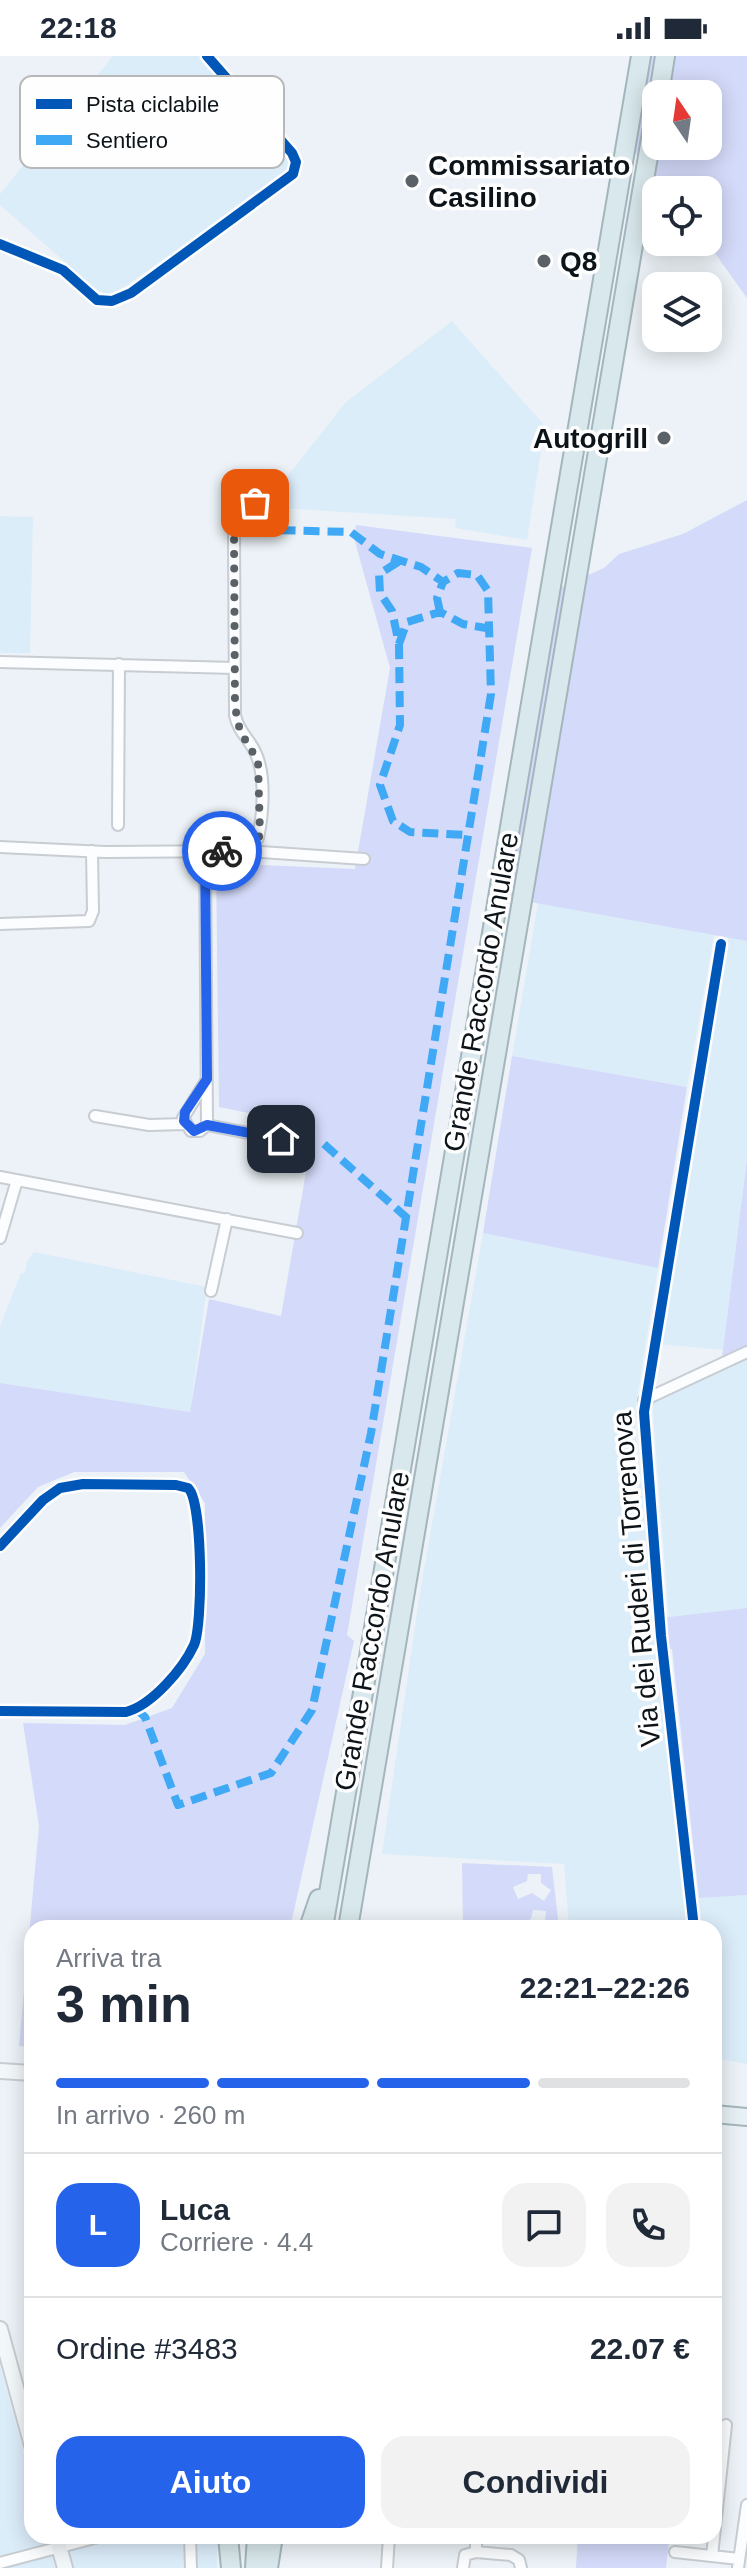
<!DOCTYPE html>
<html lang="it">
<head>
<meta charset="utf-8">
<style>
	body { margin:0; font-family:Helvetica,sans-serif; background:#f2f2f3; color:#1f2937; height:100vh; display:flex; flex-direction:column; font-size:30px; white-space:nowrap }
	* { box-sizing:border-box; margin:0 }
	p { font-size:26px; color:#747a83 }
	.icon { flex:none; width:44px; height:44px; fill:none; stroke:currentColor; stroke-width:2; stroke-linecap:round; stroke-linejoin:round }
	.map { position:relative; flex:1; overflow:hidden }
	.side { position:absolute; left:24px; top:1864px; width:698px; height:624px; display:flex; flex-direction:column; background:#fff; border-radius:24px; box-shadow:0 4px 20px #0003 }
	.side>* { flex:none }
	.needle { width:52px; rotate:347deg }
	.tools { position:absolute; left:642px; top:24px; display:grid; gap:16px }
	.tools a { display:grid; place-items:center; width:80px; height:80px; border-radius:16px; background:#fff; box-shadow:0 4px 20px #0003; font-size:40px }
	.pin { position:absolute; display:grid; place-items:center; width:68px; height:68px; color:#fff; margin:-34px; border-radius:16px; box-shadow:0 4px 12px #0006 }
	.courier { position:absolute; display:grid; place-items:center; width:80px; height:80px; margin:-40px; border:6px solid #2563eb; border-radius:50%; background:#fff; color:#222; box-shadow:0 2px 10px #0007 }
	.head em { font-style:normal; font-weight:700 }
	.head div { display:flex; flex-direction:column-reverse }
	.head { display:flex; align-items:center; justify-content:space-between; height:136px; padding:0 32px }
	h1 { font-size:52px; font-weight:700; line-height:60px }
	.bar { display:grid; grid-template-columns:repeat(4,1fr); gap:12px 8px; align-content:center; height:96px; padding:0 32px }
	.bar i { height:10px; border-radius:6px; background:#e0e1e3 }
	.bar .active { background:#2563eb }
	.bar p { grid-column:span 4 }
	.line { display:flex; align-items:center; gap:20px; padding:0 32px; border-top:2px solid #e0e1e3 }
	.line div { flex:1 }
	.round { display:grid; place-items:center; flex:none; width:84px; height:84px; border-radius:24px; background:#f2f2f3 }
	.primary-button { display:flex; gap:16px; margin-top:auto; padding:16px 32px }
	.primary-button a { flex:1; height:92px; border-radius:24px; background:#2563eb; color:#fff; font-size:32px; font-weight:700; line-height:92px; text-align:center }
	.primary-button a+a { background:#f2f2f3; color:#1f2937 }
	.status { display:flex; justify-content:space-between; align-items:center; height:56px; padding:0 40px; background:#fff; direction:ltr }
	.status svg { height:22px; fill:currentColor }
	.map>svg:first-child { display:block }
</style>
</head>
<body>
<div class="status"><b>22:18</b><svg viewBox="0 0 49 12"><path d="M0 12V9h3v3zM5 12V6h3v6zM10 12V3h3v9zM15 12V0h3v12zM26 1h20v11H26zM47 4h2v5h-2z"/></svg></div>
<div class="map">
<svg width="747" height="2512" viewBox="0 0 747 2512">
	<rect width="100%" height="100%" fill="#ecf2f7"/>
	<path fill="#dcedfa" d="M 113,0 L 204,0 L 294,100 L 286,118 L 111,240 L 97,234 L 0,149 L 0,138 Z
		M 452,265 L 545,370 L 527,484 L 455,472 L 456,463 L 263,451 L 346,346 Z
		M 0,460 L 33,461 L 30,597 L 0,597 Z
		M 538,847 L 714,879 L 687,1031 L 512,1000 Z
		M 728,881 L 747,885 L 747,1103 L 723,1294 L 659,1288 Z
		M 483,1177 L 658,1212 L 634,1361 L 687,1872 L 569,1872 L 564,1808 L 382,1798 L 420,1536 Z
		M 34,1196 L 207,1231 L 190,1356 L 0,1327 L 0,1270 L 21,1217 L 25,1217 L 27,1205 Z
		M 747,1301 L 747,1552 L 669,1561 L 652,1346 Z
		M 747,1839 L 747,2008 L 717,2002 L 714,1872 L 702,1872 L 699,1842 Z
		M 0,2310 L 32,2427 L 32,2480 L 46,2480 L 55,2512 L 0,2512 Z
		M 62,2480 L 217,2480 L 217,2512 L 70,2512 Z"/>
	<path fill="#d4daf9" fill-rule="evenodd" d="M 640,0 L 747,0 L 747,242 L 707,186 L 708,134 L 668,134 L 626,86 ZM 656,38 L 708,38 L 708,90 L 656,90 Z
		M 747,444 L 747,885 L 497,840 L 550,536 L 604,512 L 619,498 L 683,478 Z
		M 356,469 L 532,492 L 347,1579 L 354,1585 L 290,1872 L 32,1872 L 32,1991 L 19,1990 L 39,1770 L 23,1667 L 125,1669 L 172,1652 L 205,1598 L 205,1447 L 184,1416 L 74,1416 L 38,1431 L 0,1472 L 0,1327 L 190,1356 L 209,1243 L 281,1260 L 314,1070 L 219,1051 L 216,807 L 355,813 L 390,612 L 354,482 Z
		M 512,1000 L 687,1031 L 658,1212 L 483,1177 Z
		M 747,1103 L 747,1296 L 721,1308 L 723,1294 Z
		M 747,1552 L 747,1839 L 699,1842 L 672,1593 L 663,1593 L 660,1562 Z
		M 462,1807 L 552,1811 L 559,1872 L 545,1865 L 546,1855 L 533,1854 L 531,1863 L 517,1869 L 518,1872 L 463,1872 ZM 528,1818 L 541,1818 L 541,1827 L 551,1834 L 544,1845 L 532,1837 L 518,1843 L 513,1831 L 527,1825 Z
		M 578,2480 L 635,2480 L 669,2485 L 666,2512 L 576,2512 Z"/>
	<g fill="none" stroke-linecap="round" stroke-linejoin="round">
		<defs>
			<path id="street" d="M 0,188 L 63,214 L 97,244 L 112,245 L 131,237 L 293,118 L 296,106 L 292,97 L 207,0
				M 0,606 L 235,612
				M 118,769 L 119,608
				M 0,791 L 105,796 L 245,795 L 364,803
				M 245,795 L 258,782 C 263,759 266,720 256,698 C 250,683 238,676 235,659 L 234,478 L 255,447
				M 205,796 L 207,1069
				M 0,868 L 89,865 L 93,855 L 92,795
				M 206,1025 L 183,1062 L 191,1075 L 200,1075 L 207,1069
				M 95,1060 L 149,1069 L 185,1068
				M 207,1069 L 305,1088
				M 0,1121 L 297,1177
				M 0,1182 L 17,1124
				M 211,1235 L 227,1163
				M 644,1344 L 747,1296
				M 0,1490 L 43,1444 L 60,1432 L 83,1428 L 176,1429 L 188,1432 C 203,1445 203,1569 194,1589 C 183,1613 152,1649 126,1656 L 0,1655
				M 694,1872 L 661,1580 L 644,1356 L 721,888
				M 190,2480 L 191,2512
				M 476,2496 L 511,2499 L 519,2504 L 521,2512
				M 675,2496 L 739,2503
				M 712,2500 L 726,2369
				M 0,2507 L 102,2480
				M 387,2512 L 389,2480
				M 463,2512 L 465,2499 L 476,2496 L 476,2480
				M 738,2512 L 747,2449"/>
			<path id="secondary" d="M 0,2015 L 32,2017
				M 0,2273 L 32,2390
				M 56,2480 L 65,2512"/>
			<path id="primary" d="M 714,2058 L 747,2061"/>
			<path id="highway" d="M 659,38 L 665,0
				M 309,1872 L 319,1843
				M 323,1872 L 641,0
				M 348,1872 L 656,53
				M 228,2480 L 231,2512
				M 255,2512 L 257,2480
				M 268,2512 L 273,2480"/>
		</defs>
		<use href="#street" stroke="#c7cdd2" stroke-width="14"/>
		<use href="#secondary" stroke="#c7cdd2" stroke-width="18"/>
		<use href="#primary" stroke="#a3b6bc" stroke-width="20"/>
		<use href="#highway" stroke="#a3b6bc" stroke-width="22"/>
		<use href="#street" stroke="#fcfdfe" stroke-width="10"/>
		<use href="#secondary" stroke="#f2f7f9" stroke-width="14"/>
		<use href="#primary" stroke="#e7f0f4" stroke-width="16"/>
		<use href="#highway" stroke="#d9e8ec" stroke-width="18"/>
		<path stroke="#3fa9f5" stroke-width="8" stroke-dasharray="16 8" stroke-linecap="butt" d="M 398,506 L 379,518 L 380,537 L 392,555 L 399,588 L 400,669 L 380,729 L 393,765 L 410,776 L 466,779
			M 440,556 L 437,542 L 443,526
			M 399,588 L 407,566 L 440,556 L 463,568 L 486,572
			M 324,1088 L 407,1162
			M 136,1653 L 145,1661 L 178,1749 L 271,1717 L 312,1654 L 371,1377 L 491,638 L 488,535 L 477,519 L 458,517 L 443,526 L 421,511 L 380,498 L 351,476 L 236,473"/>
		<defs>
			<path id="cycleway" d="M 0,188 L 63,214 L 97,244 L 112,245 L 131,237 L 293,118 L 296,106 L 292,97 L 207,0
				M 0,1490 L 43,1444 L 60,1432 L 83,1428 L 176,1429 L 188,1432 C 203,1445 203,1569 194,1589 C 183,1613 152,1649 126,1656 L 0,1655
				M 694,1872 L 661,1580 L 644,1356 L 721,888"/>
		</defs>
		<use href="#cycleway" stroke="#fefefe" stroke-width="15"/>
		<use href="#cycleway" stroke="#0057b8" stroke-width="10"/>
	</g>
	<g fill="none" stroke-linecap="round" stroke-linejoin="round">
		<path stroke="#5b6267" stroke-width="8" stroke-dasharray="0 14.4" d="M 222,795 C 239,795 254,797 260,778 L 258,705 L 240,675 L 235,651 L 234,478 L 255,447"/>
		<path stroke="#2563eb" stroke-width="10" d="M 222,795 L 205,796 L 207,1023 L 185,1056 L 184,1065 L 194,1075 L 207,1069 L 281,1083"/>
	</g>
	<g fill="#5b6267" stroke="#fefefe" stroke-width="3">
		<circle cx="412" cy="125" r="8"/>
		<circle cx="544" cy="205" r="8"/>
		<circle cx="664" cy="382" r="8"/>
	</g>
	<g text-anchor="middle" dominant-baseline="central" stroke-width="7" stroke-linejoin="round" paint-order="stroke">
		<g font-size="28" font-weight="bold" fill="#0d1419" stroke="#fefefe" text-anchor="start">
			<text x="428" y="109">Commissariato<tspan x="428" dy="32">Casilino</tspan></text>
			<text x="560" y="205">Q8</text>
			<text x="648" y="382" text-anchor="end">Autogrill</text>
		</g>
		<g font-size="28" fill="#0d1419" stroke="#fefefe">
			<text transform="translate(481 936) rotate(-80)">Grande Raccordo Anulare</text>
			<text transform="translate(636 1523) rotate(-95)">Via dei Ruderi di Torrenova</text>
			<text transform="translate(372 1575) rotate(-80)">Grande Raccordo Anulare</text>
		</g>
	</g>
	<rect x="20" y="20" width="264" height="92" rx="12" fill="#fefefe" stroke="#b6b8b9" stroke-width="2"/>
	<rect x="36" y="43" width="36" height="10" fill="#0057b8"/>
	<rect x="36" y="79" width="36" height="10" fill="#3fa9f5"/>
	<g font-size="22" fill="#0d1419">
		<text x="86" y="56">Pista ciclabile</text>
		<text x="86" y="92">Sentiero</text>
	</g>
</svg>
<div class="tools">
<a><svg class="needle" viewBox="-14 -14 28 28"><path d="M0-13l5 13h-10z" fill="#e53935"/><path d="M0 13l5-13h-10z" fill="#747a83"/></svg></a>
<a><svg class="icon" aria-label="locate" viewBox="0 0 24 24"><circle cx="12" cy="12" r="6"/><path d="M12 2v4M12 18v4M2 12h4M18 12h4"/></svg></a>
<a><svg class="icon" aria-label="layers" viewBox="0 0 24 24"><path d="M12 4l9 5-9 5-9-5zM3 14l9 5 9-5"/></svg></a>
</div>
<div class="pin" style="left:255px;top:447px;background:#ea580c"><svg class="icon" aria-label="bag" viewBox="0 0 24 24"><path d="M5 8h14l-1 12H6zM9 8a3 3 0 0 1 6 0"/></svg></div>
<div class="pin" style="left:281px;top:1083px;background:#1f2937"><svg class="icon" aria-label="home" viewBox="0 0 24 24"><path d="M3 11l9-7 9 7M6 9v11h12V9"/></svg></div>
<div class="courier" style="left:222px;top:795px"><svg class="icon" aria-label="bike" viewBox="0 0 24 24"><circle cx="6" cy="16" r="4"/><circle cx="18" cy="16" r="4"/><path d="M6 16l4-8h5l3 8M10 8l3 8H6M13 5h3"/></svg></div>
<section class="side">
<div class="head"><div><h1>3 min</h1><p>Arriva tra</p></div><em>22:21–22:26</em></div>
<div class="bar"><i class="active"></i><i class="active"></i><i class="active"></i><i></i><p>In arrivo · 260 m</p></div>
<div class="line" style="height:144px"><b class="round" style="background:#2563eb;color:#fff">L</b><div><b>Luca</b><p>Corriere · 4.4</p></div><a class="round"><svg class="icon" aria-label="chat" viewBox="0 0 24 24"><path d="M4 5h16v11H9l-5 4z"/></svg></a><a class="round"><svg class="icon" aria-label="phone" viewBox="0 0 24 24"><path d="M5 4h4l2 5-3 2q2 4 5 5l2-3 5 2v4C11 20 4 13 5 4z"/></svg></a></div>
<div class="line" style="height:104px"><div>Ordine #3483</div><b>22.07 €</b></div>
<div class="primary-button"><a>Aiuto</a><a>Condividi</a></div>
</section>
</div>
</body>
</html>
